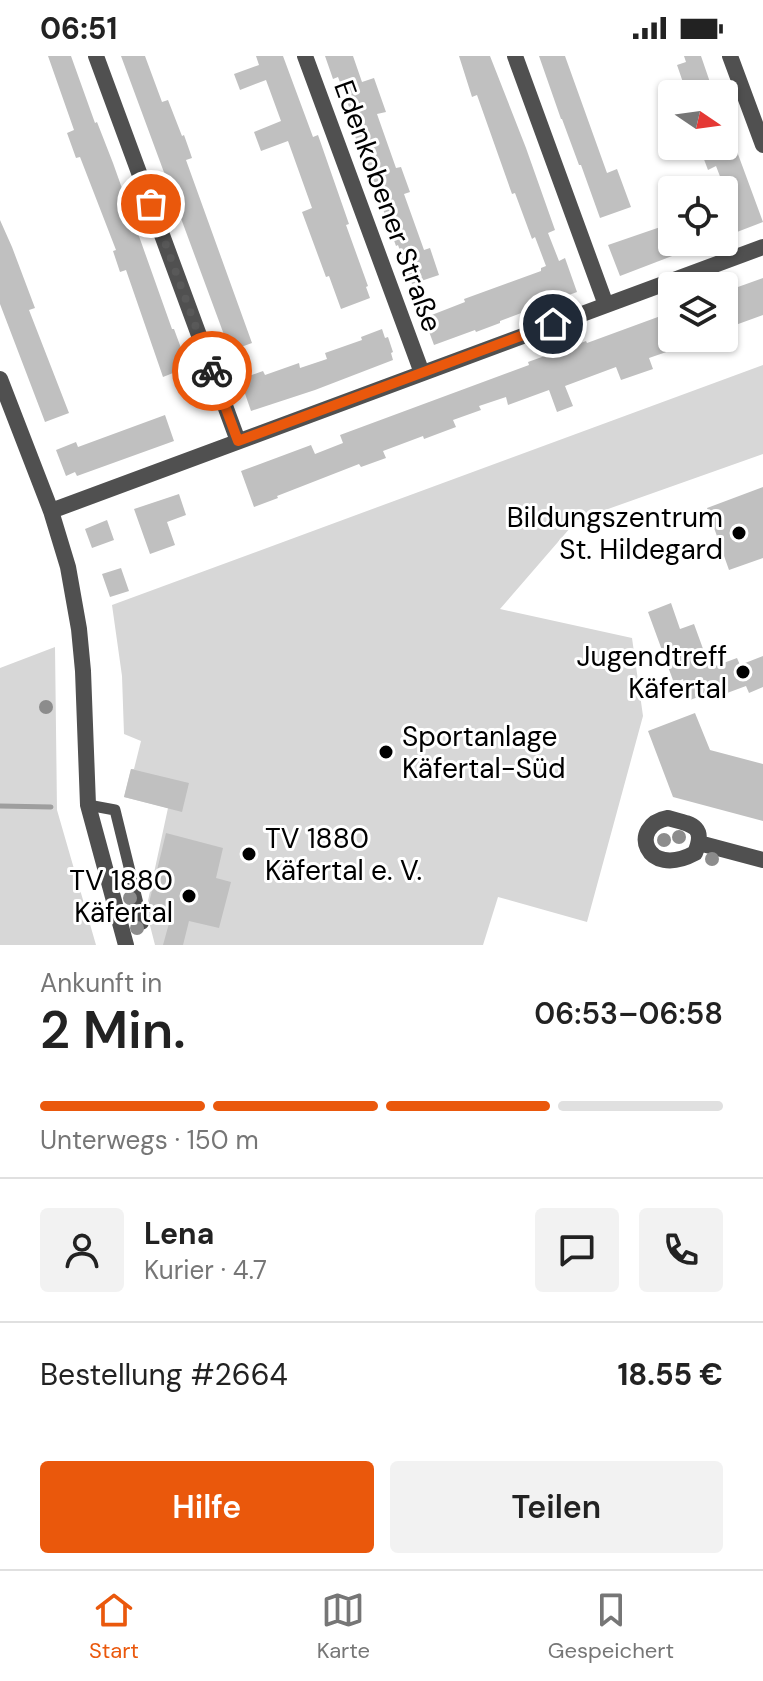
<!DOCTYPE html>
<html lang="de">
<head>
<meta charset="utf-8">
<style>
	body { margin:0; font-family:"DM Sans",sans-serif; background:#f2f2f2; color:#222; height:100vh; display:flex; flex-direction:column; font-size:30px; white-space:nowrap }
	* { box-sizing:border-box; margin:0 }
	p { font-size:26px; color:#767676 }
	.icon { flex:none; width:44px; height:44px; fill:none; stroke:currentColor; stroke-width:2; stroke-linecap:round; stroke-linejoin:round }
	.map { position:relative; height:889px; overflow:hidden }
	.sheet { display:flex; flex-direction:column; background:#fff; flex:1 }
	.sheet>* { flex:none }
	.needle { width:52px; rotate:103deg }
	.controls { position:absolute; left:658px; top:24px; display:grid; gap:16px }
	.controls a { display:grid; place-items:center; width:80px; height:80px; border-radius:8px; background:#fff; box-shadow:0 2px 6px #0004; font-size:40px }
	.pin { position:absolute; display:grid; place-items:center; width:68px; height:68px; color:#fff; margin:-34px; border:4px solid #fff; border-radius:50%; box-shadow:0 2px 8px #0007 }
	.courier { position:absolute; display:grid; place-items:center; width:80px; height:80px; margin:-40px; border:6px solid #ea580c; border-radius:50%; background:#fff; color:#222; box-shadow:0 2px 10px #0007 }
	.head em { font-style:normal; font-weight:600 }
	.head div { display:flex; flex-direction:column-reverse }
	.head { display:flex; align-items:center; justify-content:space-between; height:136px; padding:0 40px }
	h1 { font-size:52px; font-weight:600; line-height:60px }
	.bar { display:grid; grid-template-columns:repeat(4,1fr); gap:12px 8px; align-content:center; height:96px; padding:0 40px }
	.bar i { height:10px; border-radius:6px; background:#e0e0e0 }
	.bar .on { background:#ea580c }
	.bar p { grid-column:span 4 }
	.line { display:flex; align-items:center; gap:20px; padding:0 40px; border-top:2px solid #e0e0e0 }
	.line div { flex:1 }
	.round { display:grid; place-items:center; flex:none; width:84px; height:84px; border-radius:8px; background:#f2f2f2 }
	.button { display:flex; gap:16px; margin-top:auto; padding:16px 40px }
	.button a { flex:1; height:92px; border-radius:8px; background:#ea580c; color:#fff; font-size:32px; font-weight:600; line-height:92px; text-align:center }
	.button a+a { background:#f2f2f2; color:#222 }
	.status { display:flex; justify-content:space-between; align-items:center; height:56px; padding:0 40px; background:#fff; direction:ltr }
	.status svg { height:22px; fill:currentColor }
	.tabs { display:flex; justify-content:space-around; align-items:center; height:112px; border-top:2px solid #e0e0e0; background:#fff; font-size:22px; color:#767676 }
	.tabs a { display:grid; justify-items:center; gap:4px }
	.tabs .on { color:#ea580c }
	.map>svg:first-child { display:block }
</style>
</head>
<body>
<div class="status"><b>06:51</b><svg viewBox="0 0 49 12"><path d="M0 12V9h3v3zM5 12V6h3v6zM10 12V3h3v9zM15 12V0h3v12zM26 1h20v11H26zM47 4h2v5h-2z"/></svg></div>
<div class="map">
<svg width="763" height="889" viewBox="0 0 763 889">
	<rect width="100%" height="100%" fill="#fff"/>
	<path fill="#d7d7d7" d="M 763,309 L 763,398 L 577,464 L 500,553 L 632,582 L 643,660 L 587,866 L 498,841 L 483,889 L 155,889 L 146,854 L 168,752 L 124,741 L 131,713 L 134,713 L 141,685 L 124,678 L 122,620 L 112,549 Z
		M 55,591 L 57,754 L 96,889 L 0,889 L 0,612 Z"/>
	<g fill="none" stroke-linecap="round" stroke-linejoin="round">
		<path stroke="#9e9e9e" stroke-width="5" d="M 0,750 L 51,751"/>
	</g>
	<path fill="#c0c0c0" d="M 48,0 L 71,0 L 95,67 L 97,66 L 113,107 L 172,273 L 174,273 L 188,311 L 163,321 L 126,214 L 120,216 L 113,195 L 116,194 L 80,101 L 76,102 L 67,77 L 74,74 Z
		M 121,0 L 145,0 L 162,46 L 168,44 L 182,80 L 184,79 L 190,96 L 192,102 L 186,104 L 252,287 L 230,295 Z
		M 256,0 L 283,0 L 313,81 L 318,79 L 349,168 L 346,169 L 368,230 L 366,231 L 370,242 L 341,253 L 329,220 L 326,221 L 302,156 L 312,152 L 288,85 L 261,95 L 254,76 L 281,65 L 266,24 L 240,34 L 234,18 L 259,9 Z
		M 325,0 L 353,0 L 362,26 L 374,22 L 386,56 L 377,58 L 396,112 L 401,111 L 410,136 L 404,138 L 424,194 L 430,192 L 439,219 L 412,228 L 398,189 L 396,190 L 366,105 L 364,106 L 355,80 L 359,78 L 338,21 L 333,23 Z
		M 459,0 L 490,0 L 526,92 L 555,174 L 548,177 L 559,205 L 565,202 L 577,236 L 500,265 L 500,267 L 476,276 L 475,274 L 434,289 L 424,262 L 465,246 L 464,243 L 541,215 L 541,212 L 546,210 L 535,181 L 532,183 L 515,137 L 512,138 L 477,39 L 472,41 Z
		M 539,0 L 565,0 L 607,117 L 617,113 L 631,151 L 600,162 L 581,109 L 579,109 L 562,63 L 561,63 Z
		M 684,0 L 701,0 L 714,38 L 687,38 L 677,9 L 686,6 Z
		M 699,90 L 735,90 L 763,166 L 737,176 L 727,150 L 731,149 L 716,110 L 708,114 Z
		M 0,164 L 12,191 L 35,252 L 29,254 L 69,357 L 45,366 L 0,248 Z
		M 672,167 L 672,186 L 706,187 L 620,220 L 608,189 Z
		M 763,222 L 763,259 L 730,271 L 724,254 L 724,236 Z
		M 666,258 L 672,274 L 672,282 L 675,282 L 678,292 L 649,302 L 653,313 L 621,324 L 616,311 L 565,330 L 573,350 L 557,356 L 549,334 L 508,349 L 506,341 L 479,350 L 481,354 L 453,364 L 456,371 L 424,383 L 423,380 L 383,395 L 386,402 L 361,411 L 359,408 L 277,440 L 278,442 L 254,451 L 241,415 L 311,389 L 315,398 L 343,387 L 340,379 L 529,309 L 528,306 L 586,285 L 587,287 Z
		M 382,273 L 385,282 L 388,281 L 393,296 L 391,297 L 393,304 L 315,334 L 251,355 L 240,323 L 263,315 L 265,319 L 299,307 L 300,312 L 327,303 L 325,297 L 362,284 L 361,281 Z
		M 165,359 L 174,385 L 77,420 L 75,416 L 66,420 L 56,394 L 76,386 L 78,391 Z
		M 763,431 L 763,502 L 729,514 L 707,452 Z
		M 179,438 L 186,459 L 167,466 L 175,489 L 150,498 L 134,453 Z
		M 107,464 L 114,484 L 92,492 L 85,473 Z
		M 121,512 L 129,535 L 110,541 L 102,518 Z
		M 671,547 L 680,573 L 694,568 L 710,612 L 737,602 L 740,609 L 763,600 L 763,631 L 749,637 L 746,630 L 719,640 L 717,634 L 690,644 L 683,623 L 674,627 L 648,556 Z
		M 695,657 L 710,694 L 763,708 L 763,765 L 673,741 L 648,675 Z
		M 131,713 L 189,727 L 182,756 L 124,741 Z
		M 166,777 L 223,792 L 216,822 L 231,826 L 219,872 L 189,865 L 183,889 L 163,889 L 171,860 L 148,854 L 148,851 Z"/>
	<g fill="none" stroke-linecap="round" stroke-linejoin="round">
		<path stroke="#505050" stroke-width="11" d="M 88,749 L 115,754 L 143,868"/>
		<path stroke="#505050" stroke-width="16" d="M 96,0 L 238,385
			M 305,0 L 422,317
			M 515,0 L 606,249
			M 730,0 L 763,89
			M 0,323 L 51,455 L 68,511 L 79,573 L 83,615 L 88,749 L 126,889
			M 51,455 L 763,191
			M 668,762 C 690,768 707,769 695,797 C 645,824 628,769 668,762 Z
			M 699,787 L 763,804"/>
	</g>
	<g fill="#8c8c8c">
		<circle cx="46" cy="651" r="7"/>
		<circle cx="679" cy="781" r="7"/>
		<circle cx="664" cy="784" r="7"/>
		<circle cx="712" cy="803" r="7"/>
		<circle cx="130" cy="842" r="7"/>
		<circle cx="137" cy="872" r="7"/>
	</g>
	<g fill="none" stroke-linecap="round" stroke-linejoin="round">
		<path stroke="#595959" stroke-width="8" stroke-dasharray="0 14.4" d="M 151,148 L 212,315"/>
		<path stroke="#ea580c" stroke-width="10" d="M 212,315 L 238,385 L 553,268"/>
	</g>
	<g fill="#000" stroke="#fff" stroke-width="3">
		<circle cx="739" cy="477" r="8"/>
		<circle cx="743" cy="616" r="8"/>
		<circle cx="386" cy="696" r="8"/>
		<circle cx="249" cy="798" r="8"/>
		<circle cx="189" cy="840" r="8"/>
	</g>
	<g text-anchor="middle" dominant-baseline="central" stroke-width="6" stroke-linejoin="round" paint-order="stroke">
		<g font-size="28" fill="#000" stroke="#fff">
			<text transform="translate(388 150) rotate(70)">Edenkobener Straße</text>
		</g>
		<g font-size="28" fill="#000" stroke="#fff" text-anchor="end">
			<text x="723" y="461">Bildungszentrum<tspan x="723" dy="32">St. Hildegard</tspan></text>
			<text x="727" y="600">Jugendtreff<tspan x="727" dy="32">Käfertal</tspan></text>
			<text x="402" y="680" text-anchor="start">Sportanlage<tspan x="402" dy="32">Käfertal-Süd</tspan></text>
			<text x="265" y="782" text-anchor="start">TV 1880<tspan x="265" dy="32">Käfertal e. V.</tspan></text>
			<text x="173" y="824">TV 1880<tspan x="173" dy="32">Käfertal</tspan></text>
		</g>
	</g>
</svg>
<div class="controls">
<a><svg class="needle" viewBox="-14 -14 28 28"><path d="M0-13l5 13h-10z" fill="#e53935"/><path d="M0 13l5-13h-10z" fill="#767676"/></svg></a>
<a><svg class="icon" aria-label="locate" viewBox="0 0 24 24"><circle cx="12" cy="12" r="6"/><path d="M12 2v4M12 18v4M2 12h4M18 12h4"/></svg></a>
<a><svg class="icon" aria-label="layers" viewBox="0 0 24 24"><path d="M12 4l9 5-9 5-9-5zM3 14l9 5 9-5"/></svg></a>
</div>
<div class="pin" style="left:151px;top:148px;background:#ea580c"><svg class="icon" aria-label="bag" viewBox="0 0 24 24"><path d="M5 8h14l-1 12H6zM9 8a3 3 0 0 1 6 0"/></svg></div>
<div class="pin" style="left:553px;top:268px;background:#1f2937"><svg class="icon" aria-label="home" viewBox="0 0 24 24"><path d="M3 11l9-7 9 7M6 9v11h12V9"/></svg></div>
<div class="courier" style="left:212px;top:315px"><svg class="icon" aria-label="bike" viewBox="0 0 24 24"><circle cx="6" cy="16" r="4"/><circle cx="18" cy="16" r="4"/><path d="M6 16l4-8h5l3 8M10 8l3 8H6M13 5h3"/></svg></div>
</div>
<section class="sheet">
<div class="head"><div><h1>2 Min.</h1><p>Ankunft in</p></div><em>06:53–06:58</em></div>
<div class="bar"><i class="on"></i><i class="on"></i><i class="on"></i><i></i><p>Unterwegs · 150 m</p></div>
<div class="line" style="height:144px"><a class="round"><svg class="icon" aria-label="person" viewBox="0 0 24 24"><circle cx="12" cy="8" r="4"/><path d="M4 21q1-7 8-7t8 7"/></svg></a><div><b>Lena</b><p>Kurier · 4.7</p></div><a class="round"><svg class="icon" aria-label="chat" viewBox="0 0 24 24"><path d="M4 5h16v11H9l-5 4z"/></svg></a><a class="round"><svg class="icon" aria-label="phone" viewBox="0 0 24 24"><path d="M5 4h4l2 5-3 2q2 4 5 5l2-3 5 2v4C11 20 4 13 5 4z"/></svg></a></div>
<div class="line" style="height:104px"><div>Bestellung #2664</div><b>18.55 €</b></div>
<div class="button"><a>Hilfe</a><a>Teilen</a></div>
</section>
<nav class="tabs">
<a class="on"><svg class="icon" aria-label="home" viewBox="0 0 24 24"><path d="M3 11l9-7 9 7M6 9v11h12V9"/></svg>Start</a>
<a><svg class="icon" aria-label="map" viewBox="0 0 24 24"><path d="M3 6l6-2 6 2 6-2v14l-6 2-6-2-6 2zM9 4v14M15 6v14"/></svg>Karte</a>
<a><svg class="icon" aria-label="saved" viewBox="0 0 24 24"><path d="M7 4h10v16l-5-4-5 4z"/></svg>Gespeichert</a>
</nav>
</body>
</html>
